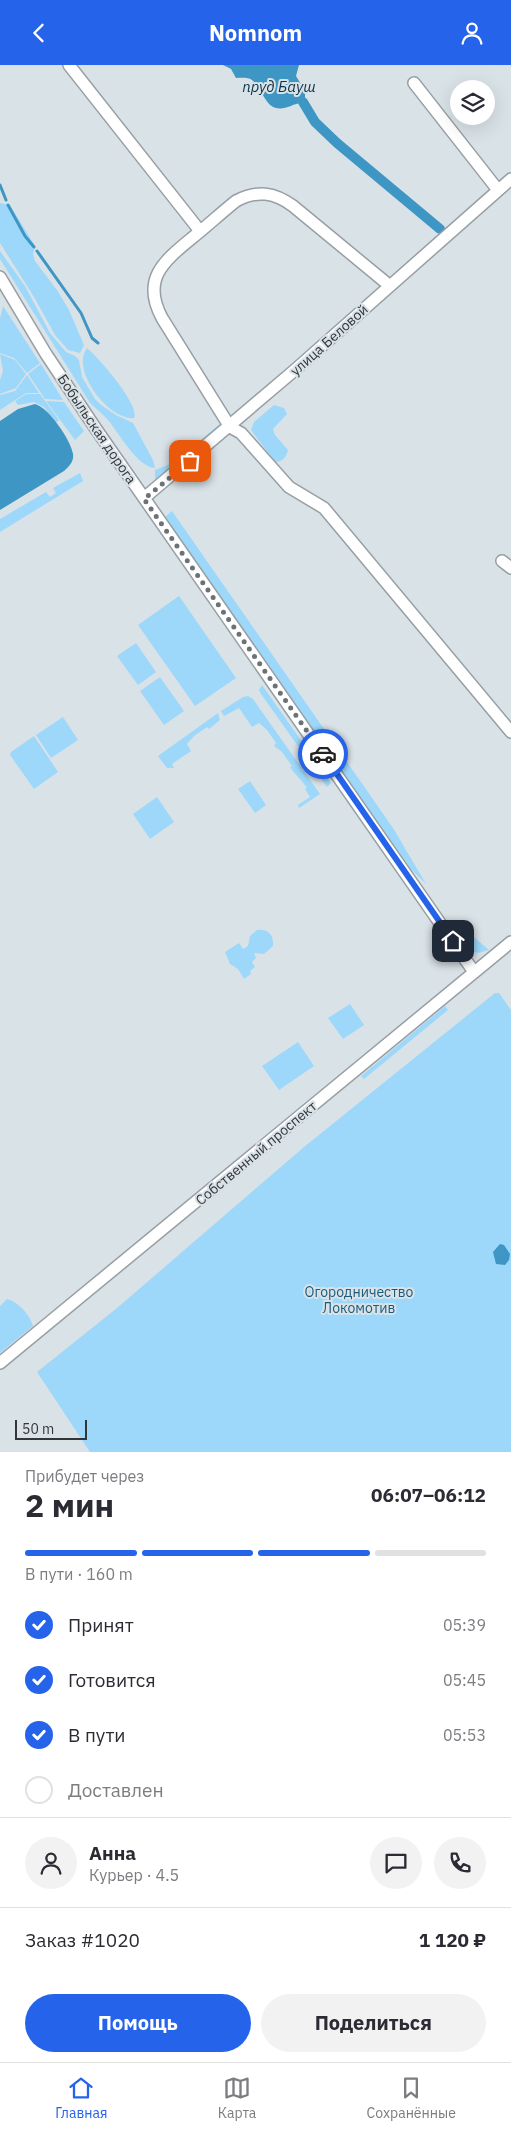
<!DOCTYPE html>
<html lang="ru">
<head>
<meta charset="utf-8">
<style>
	body { margin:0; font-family:"IBM Plex Sans",sans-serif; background:#f2f2f3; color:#2b2b33; height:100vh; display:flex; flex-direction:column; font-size:19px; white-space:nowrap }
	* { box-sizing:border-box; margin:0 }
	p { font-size:16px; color:#7c7c81 }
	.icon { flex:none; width:28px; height:28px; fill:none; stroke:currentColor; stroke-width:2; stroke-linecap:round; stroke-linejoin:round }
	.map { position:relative; height:1387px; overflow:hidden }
	.details { display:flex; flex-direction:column; background:#fff; flex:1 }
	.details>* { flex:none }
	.fabs { position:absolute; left:450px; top:15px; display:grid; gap:10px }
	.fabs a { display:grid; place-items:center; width:45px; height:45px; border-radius:50%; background:#fff; box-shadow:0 5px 20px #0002; font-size:25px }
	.scale { position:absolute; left:15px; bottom:12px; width:72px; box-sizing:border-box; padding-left:5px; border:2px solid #333639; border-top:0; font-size:14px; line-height:18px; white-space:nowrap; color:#333639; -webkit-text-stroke:4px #d9e2e7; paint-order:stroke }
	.pin { position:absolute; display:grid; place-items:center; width:42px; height:42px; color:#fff; margin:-21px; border-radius:10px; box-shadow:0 2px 8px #0006 }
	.courier { position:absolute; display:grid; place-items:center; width:50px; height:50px; margin:-25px; border:4px solid #2563eb; border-radius:50%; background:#fff; color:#222; box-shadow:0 1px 6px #0007 }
	.head em { font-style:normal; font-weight:700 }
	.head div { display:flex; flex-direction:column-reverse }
	.head { display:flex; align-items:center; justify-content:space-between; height:85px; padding:0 25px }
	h1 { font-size:32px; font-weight:700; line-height:38px }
	.bar { display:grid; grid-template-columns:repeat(4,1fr); gap:8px 5px; align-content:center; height:60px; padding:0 25px }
	.bar i { height:6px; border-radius:4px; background:#e1e1e2 }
	.bar .current { background:#2563eb }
	.bar p { grid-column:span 4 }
	.line { display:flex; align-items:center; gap:12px; padding:0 25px; border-top:1px solid #e1e1e2 }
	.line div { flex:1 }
	.round { display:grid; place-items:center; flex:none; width:52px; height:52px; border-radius:26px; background:#f2f2f3 }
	ol { padding:0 25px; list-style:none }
	li { display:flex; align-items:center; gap:15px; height:55px }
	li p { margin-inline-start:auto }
	li .icon { padding:5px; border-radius:50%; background:#2563eb; color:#fff; stroke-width:4 }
	li:last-child { color:#7c7c81 }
	li i { width:28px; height:28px; border:2px solid #e1e1e2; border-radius:50% }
	.action { display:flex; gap:10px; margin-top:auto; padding:10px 25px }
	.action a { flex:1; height:58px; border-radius:30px; background:#2563eb; color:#fff; font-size:20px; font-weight:700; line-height:58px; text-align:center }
	.action a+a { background:#f2f2f3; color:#2b2b33 }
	header { display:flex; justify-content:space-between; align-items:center; height:65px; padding:0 25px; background:#2563eb; color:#fff; font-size:22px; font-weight:700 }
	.tab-bar { display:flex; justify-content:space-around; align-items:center; height:70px; border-top:1px solid #e1e1e2; background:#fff; font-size:14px; color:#7c7c81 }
	.tab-bar a { display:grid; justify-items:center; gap:2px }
	.tab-bar .current { color:#2563eb }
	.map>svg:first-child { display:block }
</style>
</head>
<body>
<header><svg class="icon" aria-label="back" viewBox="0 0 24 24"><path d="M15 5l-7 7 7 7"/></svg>Nomnom<svg class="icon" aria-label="person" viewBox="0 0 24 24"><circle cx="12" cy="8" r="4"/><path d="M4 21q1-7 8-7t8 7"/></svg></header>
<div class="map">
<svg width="511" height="1387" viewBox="0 0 511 1387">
	<rect width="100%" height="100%" fill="#d9e2e7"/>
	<path fill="#9dd8fb" d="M 0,138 L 10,140 L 35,181 L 33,189 L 35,196 L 57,225 L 69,245 L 84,280 L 80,288 L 68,285 L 55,270 L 34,232 L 0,178 Z
		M 0,186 L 25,221 L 50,268 L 66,287 L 75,291 L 79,295 L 82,312 L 95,334 L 101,340 L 116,350 L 133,358 L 153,395 L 155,403 C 137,402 119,368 108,355 C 103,349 96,344 90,338 L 0,194 Z
		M 3,241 L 40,298 L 27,308 L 14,293 L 0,288 L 0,253 Z
		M 87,283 C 98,292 141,341 134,353 C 109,356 70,305 87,283 Z
		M 0,289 L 15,295 L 26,309 L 16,323 L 0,329 L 0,315 L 3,306 Z
		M 41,299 L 63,335 L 45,334 L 28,309 Z
		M 27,310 L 39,328 L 26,328 L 0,345 L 0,330 L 15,326 Z
		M 26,329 L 40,329 L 59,355 L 56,358 L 44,342 L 34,337 L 18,340 L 15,336 Z
		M 46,336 L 64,337 L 84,366 L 75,375 Z
		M 274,340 L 284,343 L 287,349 L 273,364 L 275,370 L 288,385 C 287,392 282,397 275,397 L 251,365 L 254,357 Z
		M 221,358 L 222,361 L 157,416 L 155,413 L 155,405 L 173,398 Z
		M 80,408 L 83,416 L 0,467 L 0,454 L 46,427 L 50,432 L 56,428 L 53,423 Z
		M 172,446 L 393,763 L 426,819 L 410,803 L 165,452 Z
		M 179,531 L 236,613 L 195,641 L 138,560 Z
		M 136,578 L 156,607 L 138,620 L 117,591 Z
		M 160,612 L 184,646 L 164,660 L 140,626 Z
		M 262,620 L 331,718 L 327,722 L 261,629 L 259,625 Z
		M 248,631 L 253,634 L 320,729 L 299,743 L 298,740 L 310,732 L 305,724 L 307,723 C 301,714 295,710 290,702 L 292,701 L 282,687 L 274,681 L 276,678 L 267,665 L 259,658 L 252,662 L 239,643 L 224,651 L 221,646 L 243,632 Z
		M 218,648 L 220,655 L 209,664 L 207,662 L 194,671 L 187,679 L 191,686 L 172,699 L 174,703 L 167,703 L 158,691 Z
		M 63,652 L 78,675 L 51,693 L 36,670 Z
		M 34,671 L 58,707 L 34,724 L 10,690 L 11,687 Z
		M 250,716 L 266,740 L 255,748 L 238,724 Z
		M 157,732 L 174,757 L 150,774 L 133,749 Z
		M 257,865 C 268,863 274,870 273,881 L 264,889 L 254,888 L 256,893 L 252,897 L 255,902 L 250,906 L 251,909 L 244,914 L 238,904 L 230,899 L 225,887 L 239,878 L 243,884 L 248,881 L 250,871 Z
		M 468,867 L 489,885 L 478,888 L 470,886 L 459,875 Z
		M 495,928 L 499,928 L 511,945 L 511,1387 L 90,1387 L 37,1307 L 117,1243 L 304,1082 Z
		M 350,939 L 364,960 L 343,974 L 328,953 Z
		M 445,941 L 448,945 L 364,1014 L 361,1011 Z
		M 298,977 L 314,1001 L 279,1025 L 262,1001 Z
		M 7,1234 C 19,1237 30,1250 33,1261 L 0,1288 L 0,1241 Z"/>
	<path fill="#3e96c5" d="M 223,0 L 299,0 L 296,11 L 305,26 L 305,36 C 300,39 296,38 291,41 C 265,51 266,27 252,15 C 248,12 241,13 236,13 L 231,4 Z
		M 35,339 C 48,342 71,375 73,389 C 74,396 70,401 64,406 L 0,445 L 0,356 L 18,344 Z
		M 500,1179 L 504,1180 L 510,1189 L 509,1195 L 505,1200 L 496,1199 L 493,1187 Z"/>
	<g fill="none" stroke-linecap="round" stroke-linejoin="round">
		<path stroke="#3e96c5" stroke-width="3" d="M 0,120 L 6,135
			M 8,140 L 25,171 L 34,182
			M 37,186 L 81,248 L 92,273 L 98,278"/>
		<path stroke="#3e96c5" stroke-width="10" d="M 303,37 L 315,57 L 337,78 L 440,164"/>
		<defs>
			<path id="minor" d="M 69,0 L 200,166
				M 414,18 L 498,125
				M 0,212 L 46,289 L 96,364 L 474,907
				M 390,221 L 293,141 C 274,127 257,125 236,136 C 221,148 207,161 192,173 C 164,196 141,214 162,253 L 230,362 L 241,368 L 289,422 L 324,443 L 511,667
				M 144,433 L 296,304 L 511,114
				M 502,496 L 511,503
				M 0,1298 L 511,877"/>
		</defs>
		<use href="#minor" stroke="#979fa4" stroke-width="14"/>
		<use href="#minor" stroke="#fff" stroke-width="11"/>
	</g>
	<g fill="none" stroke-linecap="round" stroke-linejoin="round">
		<path stroke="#6d7276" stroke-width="5" stroke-dasharray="0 9" d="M 190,396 L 144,434 L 323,689"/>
		<path stroke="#2563eb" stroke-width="6" d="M 323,689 L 453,876"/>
	</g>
	<g text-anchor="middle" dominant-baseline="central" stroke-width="4" stroke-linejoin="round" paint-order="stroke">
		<g font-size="14" fill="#333639" stroke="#d9e2e7">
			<text transform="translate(329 275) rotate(-42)">улица Беловой</text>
			<text transform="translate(97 364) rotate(56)">Бобыльская дорога</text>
			<text transform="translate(256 1088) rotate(-40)">Собственный проспект</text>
		</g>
		<g font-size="14" fill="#1b5c7d" stroke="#d9e2e7">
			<text x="359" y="1227">Огородничество<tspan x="359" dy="16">Локомотив</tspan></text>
		</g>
		<g font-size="15" font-style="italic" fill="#0b3246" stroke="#d9e2e7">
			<text x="279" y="21">пруд Бауш</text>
		</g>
	</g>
</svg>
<div class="fabs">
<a><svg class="icon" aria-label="layers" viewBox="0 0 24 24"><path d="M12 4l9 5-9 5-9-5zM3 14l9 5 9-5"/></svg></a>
</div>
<div class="scale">50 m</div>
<div class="pin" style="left:190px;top:396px;background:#ea580c"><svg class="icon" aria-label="bag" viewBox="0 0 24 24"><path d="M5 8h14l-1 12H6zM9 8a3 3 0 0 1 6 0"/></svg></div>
<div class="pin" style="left:453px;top:876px;background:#1f2937"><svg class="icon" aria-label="home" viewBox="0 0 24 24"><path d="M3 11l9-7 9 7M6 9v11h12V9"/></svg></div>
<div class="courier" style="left:323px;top:689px"><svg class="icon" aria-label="car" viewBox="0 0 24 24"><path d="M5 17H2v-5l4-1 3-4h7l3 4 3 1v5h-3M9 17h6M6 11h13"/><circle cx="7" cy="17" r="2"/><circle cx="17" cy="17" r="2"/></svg></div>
</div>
<section class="details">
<div class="head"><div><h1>2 мин</h1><p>Прибудет через</p></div><em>06:07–06:12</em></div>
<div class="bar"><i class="current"></i><i class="current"></i><i class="current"></i><i></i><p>В пути · 160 m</p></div>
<ol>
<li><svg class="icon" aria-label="check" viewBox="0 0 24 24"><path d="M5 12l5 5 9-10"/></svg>Принят<p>05:39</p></li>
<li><svg class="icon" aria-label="check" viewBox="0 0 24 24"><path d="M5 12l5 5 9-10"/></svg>Готовится<p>05:45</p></li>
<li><svg class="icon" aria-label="check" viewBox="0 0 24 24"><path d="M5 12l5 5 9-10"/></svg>В пути<p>05:53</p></li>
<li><i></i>Доставлен</li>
</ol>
<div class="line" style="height:90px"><a class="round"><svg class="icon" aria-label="person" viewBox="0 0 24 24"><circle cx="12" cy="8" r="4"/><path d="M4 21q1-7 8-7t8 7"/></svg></a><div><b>Анна</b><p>Курьер · 4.5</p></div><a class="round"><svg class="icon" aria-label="chat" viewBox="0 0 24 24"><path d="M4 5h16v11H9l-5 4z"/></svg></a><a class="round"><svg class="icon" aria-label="phone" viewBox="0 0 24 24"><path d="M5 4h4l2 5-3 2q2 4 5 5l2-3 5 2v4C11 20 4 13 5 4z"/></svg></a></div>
<div class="line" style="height:65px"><div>Заказ #1020</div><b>1 120 ₽</b></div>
<div class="action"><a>Помощь</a><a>Поделиться</a></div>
</section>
<nav class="tab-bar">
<a class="current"><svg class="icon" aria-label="home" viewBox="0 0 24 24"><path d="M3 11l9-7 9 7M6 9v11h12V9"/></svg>Главная</a>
<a><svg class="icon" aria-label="map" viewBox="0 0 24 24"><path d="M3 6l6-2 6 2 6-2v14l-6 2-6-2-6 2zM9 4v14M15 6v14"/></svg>Карта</a>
<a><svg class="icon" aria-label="saved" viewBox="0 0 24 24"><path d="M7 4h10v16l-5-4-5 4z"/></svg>Сохранённые</a>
</nav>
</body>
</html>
